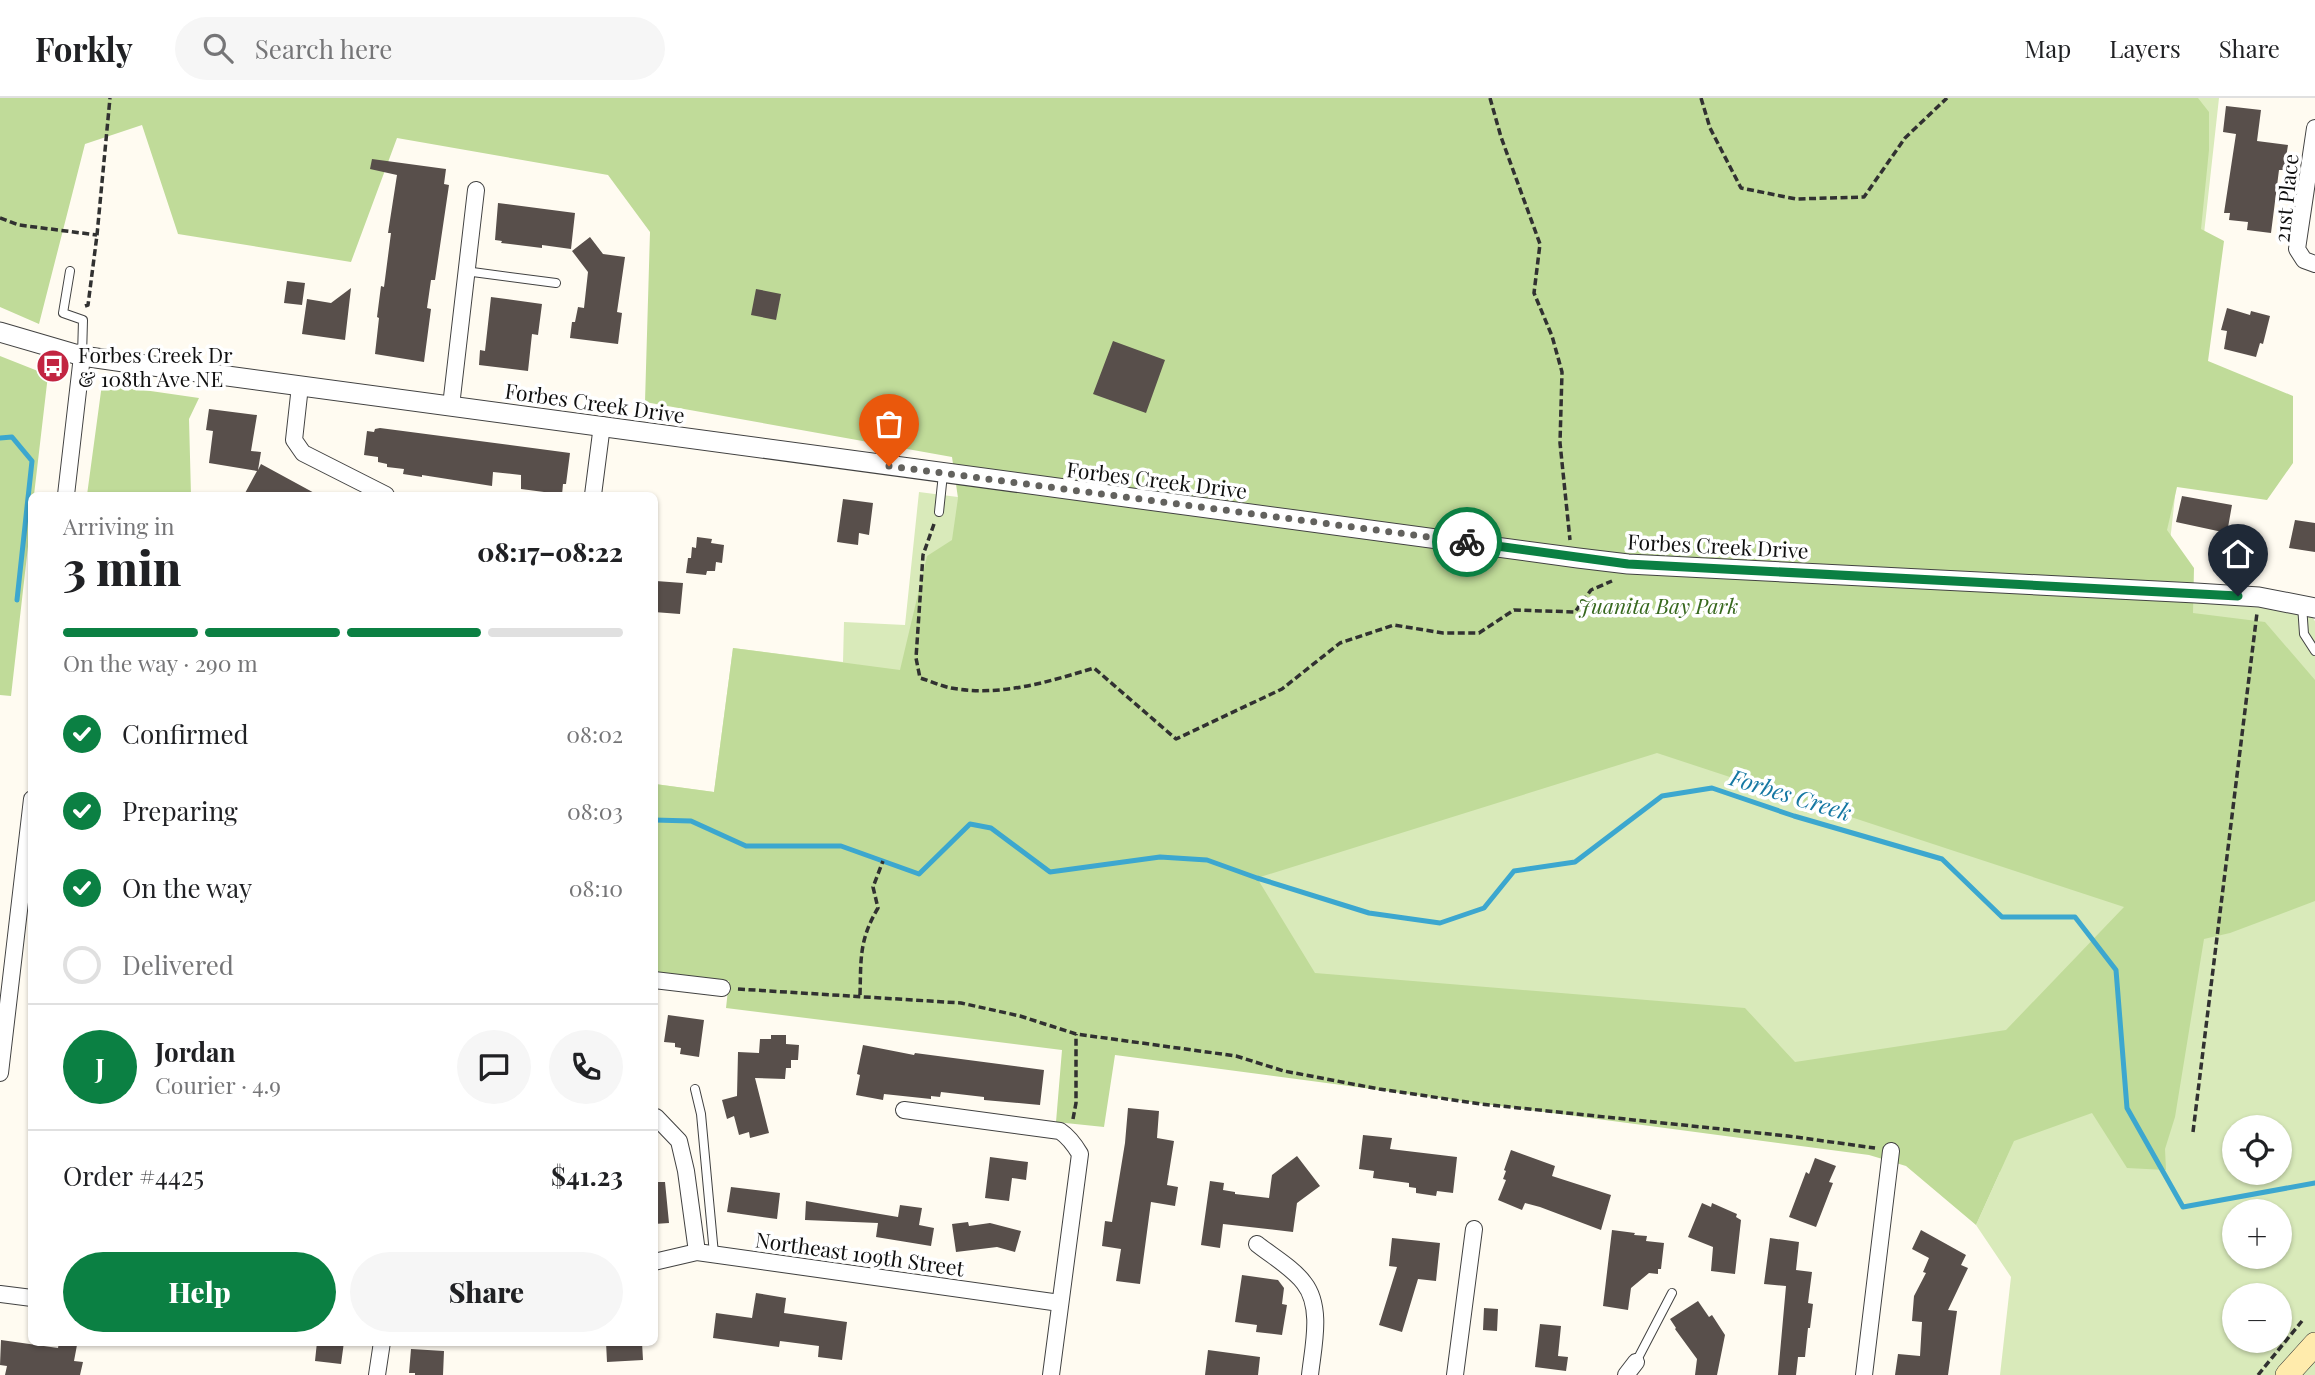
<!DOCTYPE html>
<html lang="en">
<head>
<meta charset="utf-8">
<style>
	body { margin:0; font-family:"Playfair Display",serif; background:#f6f6f6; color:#202124; height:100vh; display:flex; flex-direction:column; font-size:26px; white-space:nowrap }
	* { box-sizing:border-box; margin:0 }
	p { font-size:23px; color:#757577 }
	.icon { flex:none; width:38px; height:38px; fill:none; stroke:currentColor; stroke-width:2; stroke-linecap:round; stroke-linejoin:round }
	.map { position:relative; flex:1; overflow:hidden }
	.details { position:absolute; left:28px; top:394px; width:630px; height:854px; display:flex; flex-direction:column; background:#fff; border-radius:10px; box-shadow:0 2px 5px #0004 }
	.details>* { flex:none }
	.tools { position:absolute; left:2222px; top:1017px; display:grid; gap:14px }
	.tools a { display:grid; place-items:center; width:70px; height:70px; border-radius:50%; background:#fff; box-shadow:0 2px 5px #0004; font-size:35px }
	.pin { position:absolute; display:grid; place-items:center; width:60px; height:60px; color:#fff; margin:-72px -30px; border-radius:50% 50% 50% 0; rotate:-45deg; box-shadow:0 0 7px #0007 }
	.pin .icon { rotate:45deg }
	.courier { position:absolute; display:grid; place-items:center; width:70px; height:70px; margin:-35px; border:5px solid #0b8043; border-radius:50%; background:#fff; color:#222; box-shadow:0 2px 9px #0007 }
	.overview em { font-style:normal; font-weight:800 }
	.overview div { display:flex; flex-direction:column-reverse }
	.overview { display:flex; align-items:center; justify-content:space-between; height:119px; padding:0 35px }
	h1 { font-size:46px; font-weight:800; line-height:52px }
	.bar { display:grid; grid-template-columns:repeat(4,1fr); gap:10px 7px; align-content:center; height:84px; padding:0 35px }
	.bar i { height:9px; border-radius:5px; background:#e0e0e0 }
	.bar .selected { background:#0b8043 }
	.bar p { grid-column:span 4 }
	.line { display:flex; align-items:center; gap:18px; padding:0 35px; border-top:2px solid #e0e0e0 }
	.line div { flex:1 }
	.round { display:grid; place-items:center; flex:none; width:74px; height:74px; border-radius:37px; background:#f6f6f6 }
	ol { padding:0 35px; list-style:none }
	li { display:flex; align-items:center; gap:21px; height:77px }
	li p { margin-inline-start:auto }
	li .icon { padding:7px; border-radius:50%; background:#0b8043; color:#fff; stroke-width:4 }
	li:last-child { color:#757577 }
	li i { width:38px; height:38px; border:4px solid #e0e0e0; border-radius:50% }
	.action { display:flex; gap:14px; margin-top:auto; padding:14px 35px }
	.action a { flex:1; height:80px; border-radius:42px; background:#0b8043; color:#fff; font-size:28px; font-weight:800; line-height:80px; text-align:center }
	.action a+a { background:#f6f6f6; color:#202124 }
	header { display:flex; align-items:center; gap:42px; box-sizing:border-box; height:98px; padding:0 35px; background:#fff; border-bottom:2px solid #e0e0e0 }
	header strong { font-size:33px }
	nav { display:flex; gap:38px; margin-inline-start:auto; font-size:24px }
	.search { width:490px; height:63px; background:#f6f6f6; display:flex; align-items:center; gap:18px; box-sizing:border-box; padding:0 24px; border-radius:38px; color:#757577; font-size:26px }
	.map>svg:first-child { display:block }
</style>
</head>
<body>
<header>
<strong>Forkly</strong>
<div class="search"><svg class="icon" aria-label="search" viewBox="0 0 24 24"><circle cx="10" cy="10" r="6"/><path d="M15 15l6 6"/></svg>Search here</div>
<nav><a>Map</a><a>Layers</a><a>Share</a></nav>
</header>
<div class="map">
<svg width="2315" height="1277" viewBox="0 0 2315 1277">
	<rect width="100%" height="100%" fill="#fffbf1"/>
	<path fill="#d9eaba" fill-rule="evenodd" d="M 1211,0 L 2219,0 L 2165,489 L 2302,505 L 2315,523 L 2315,1277 L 2000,1277 L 2011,1179 L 1976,1127 L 2000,1074 L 730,883 L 655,874 L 655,686 L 714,694 L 733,550 L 843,564 L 844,524 L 905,527 L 919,394 L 1158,425 ZM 2235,1029 L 2280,1029 L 2280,1074 L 2235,1074 ZM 2235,1113 L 2280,1113 L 2280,1158 L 2235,1158 ZM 2235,1197 L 2280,1197 L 2280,1242 L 2235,1242 Z"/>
	<path fill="#c0db99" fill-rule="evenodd" d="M 0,0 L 2198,0 L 2209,14 L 2209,52 L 2201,131 L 2224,143 L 2208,263 L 2293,298 L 2293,365 L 2267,402 L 2177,389 L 2167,432 L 2194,470 L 2193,515 L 2265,524 L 2315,582 L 2315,803 L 2230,835 L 2204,841 L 2175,1019 L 2165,1051 L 2166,1072 L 2127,1070 L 2092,1015 L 2014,1043 L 1976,1127 L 1906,1068 L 1869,1057 L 1115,957 L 1104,1029 L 1056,1024 L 1062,952 L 726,910 L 729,883 L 655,874 L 655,686 L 714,694 L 733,550 L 900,572 L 927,458 L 952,442 L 958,400 L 952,359 L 645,304 L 650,134 L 608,77 L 397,40 L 351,164 L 178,136 L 142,27 L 85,46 L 39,226 L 0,209 ZM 1657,655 L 2124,809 L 2006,932 L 1795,964 L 1745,910 L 1315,875 L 1257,780 Z
		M 0,258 L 48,277 L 34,397 L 32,397 L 31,422 L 11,598 L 0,597 Z
		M 102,286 L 199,300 L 189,321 L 191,397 L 87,397 Z"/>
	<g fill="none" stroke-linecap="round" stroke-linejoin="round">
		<path stroke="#3ca7cf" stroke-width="5" d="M 0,340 L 12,339 L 32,363 L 17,502
			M 654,722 L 691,723 L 746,748 L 841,748 L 919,776 L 970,726 L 991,730 L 1050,774 L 1160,759 L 1207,762 L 1257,780 L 1369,815 L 1440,825 L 1484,810 L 1514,773 L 1575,764 L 1662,698 L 1712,690 L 1794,718 L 1942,761 L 2002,819 L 2075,819 L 2116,872 L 2127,1010 L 2183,1109 L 2315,1085"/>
	</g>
	<path fill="#584f4b" d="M 2226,8 L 2261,12 L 2257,43 L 2288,47 L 2284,72 L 2279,72 L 2271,135 L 2247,132 L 2248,124 L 2229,122 L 2230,115 L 2224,115 L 2236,36 L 2223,34 Z
		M 372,61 L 446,71 L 444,86 L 449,87 L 435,182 L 431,182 L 427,210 L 431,211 L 424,264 L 375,256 L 379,220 L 377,219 L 381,188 L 384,189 L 391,135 L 388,135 L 397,77 L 370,71 Z
		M 498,105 L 575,115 L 571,151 L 542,147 L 542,150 L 501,145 L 502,143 L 495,142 Z
		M 590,139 L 603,156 L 625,159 L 617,214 L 622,215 L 618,246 L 570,240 L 572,224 L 575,224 L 578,209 L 584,210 L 588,174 L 572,153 Z
		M 287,183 L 305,185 L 302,207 L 284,205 Z
		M 351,190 L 345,242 L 302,236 L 307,201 L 331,205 Z
		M 756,191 L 781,196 L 776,222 L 751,217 Z
		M 491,199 L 542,206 L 538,237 L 532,236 L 528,273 L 479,267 L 480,252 L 485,253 Z
		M 2227,210 L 2250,217 L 2251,213 L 2270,218 L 2263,246 L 2260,245 L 2256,259 L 2224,251 L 2227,233 L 2221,232 Z
		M 1113,243 L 1165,262 L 1146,315 L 1093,296 Z
		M 209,311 L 257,317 L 251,353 L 261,354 L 258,372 L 261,366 L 318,397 L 244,397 L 257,373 L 209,365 L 213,333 L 206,332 Z
		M 380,330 L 570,355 L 566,386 L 563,386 L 562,397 L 543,397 L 544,394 L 521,391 L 521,377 L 493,374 L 492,388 L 422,377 L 422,379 L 403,376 L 404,371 L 387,369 L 387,366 L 378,364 L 378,359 L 364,357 L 367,333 L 374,334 L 375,331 Z
		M 2182,398 L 2232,407 L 2227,435 L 2176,424 Z
		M 843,401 L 873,405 L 869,437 L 859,435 L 858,447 L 837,444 Z
		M 2295,422 L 2315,425 L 2315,454 L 2289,450 Z
		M 697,439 L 712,441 L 711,445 L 724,447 L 722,465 L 716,464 L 715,473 L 707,473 L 706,477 L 686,475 L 688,460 L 691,460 L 692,449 L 696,450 Z
		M 656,483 L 683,485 L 680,516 L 654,514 Z
		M 668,917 L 704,922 L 699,959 L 680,956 L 681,950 L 675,949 L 675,945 L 664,944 Z
		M 771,937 L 786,937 L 786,946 L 799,947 L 798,962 L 791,962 L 791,970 L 786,970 L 785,981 L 755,980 L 769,1035 L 750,1040 L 749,1034 L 739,1037 L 734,1018 L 727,1021 L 722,1002 L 737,998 L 738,954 L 759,955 L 760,941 L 771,941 Z
		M 863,947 L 914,957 L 915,955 L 1044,972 L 1040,1007 L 984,1002 L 984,999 L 941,994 L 940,999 L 931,998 L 931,1001 L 884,996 L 883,1002 L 856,997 L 860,977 L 857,976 Z
		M 1128,1010 L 1159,1013 L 1157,1040 L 1174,1043 L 1167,1087 L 1178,1089 L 1175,1108 L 1151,1104 L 1140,1186 L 1116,1183 L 1121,1151 L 1102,1148 L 1105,1123 L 1112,1124 L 1125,1045 Z
		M 1363,1037 L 1392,1040 L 1390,1051 L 1457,1059 L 1453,1095 L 1437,1093 L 1436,1098 L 1416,1095 L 1416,1090 L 1409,1089 L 1409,1085 L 1373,1080 L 1374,1073 L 1359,1071 Z
		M 1511,1052 L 1555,1068 L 1552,1078 L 1611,1097 L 1601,1132 L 1540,1109 L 1525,1105 L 1522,1112 L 1498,1102 L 1506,1082 L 1503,1081 L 1506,1073 L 1504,1072 Z
		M 1297,1058 L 1320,1088 L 1297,1105 L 1293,1134 L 1223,1126 L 1220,1150 L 1201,1147 L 1210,1083 L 1224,1085 L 1223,1092 L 1235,1094 L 1235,1096 L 1269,1100 L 1272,1077 Z
		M 990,1059 L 1028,1064 L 1026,1082 L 1012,1080 L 1009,1103 L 985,1100 Z
		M 1815,1060 L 1836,1068 L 1829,1084 L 1833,1085 L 1816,1129 L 1789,1119 L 1806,1074 L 1809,1076 Z
		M 654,1084 L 665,1084 L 669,1125 L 654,1126 Z
		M 731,1089 L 780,1095 L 777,1121 L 727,1114 Z
		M 806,1103 L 880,1116 L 879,1120 L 880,1116 L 898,1119 L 900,1107 L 922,1110 L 919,1127 L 934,1130 L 931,1148 L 876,1139 L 878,1125 L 805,1122 Z
		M 1702,1105 L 1711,1109 L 1712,1105 L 1737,1116 L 1736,1119 L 1741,1122 L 1735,1176 L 1711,1173 L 1713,1149 L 1688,1139 Z
		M 968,1124 L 969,1128 L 990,1125 L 1021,1133 L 1015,1154 L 997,1149 L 956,1154 L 952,1126 Z
		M 1612,1132 L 1635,1135 L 1634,1137 L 1647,1138 L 1646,1143 L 1664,1145 L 1661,1171 L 1658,1171 L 1658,1176 L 1649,1175 L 1631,1190 L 1628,1212 L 1603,1208 Z
		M 1921,1132 L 1966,1157 L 1961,1167 L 1968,1170 L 1948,1212 L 1957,1213 L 1948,1277 L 1895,1277 L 1898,1256 L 1920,1258 L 1922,1224 L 1912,1223 L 1914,1198 L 1926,1175 L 1923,1174 L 1929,1160 L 1912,1151 Z
		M 1392,1140 L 1440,1145 L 1436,1183 L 1418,1181 L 1402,1234 L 1379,1227 L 1397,1169 L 1389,1168 Z
		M 1770,1140 L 1799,1144 L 1796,1172 L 1812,1174 L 1808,1205 L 1813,1206 L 1810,1230 L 1808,1230 L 1805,1259 L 1798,1259 L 1796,1277 L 1778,1277 L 1786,1188 L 1764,1186 Z
		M 1242,1177 L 1278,1182 L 1284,1190 L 1282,1206 L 1287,1207 L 1282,1237 L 1256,1234 L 1257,1227 L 1235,1224 Z
		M 756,1195 L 786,1200 L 784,1215 L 847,1224 L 842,1262 L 818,1259 L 819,1248 L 780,1243 L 779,1249 L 713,1240 L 716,1215 L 752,1220 Z
		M 1698,1203 L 1709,1219 L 1712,1217 L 1725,1237 L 1717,1277 L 1695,1277 L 1697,1261 L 1675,1231 L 1676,1230 L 1670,1221 Z
		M 1484,1210 L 1498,1211 L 1497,1233 L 1483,1232 Z
		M 1540,1226 L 1561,1228 L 1558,1258 L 1568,1259 L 1566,1273 L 1535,1269 Z
		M 1,1242 L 58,1250 L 59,1244 L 77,1247 L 74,1263 L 83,1264 L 80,1277 L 5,1277 L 7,1268 L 0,1267 Z
		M 317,1244 L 344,1244 L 341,1266 L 315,1263 Z
		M 606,1244 L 642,1244 L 643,1262 L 607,1264 Z
		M 411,1251 L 444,1253 L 443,1277 L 415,1277 L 415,1275 L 409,1275 Z
		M 1208,1252 L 1260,1259 L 1258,1277 L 1205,1277 Z"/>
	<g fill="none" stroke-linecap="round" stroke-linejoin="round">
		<defs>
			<path id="service" d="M 70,173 L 63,215 L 83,222 L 82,258
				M 465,173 L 556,185
				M 939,414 L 943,376
				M 2302,507 L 2304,536 L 2315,553
				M 695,991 L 701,1016 L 714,1156
				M 1636,1264 L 1672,1195"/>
			<path id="minor" d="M 2315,30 L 2297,151 L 2304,162 L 2315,166
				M 300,288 L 294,342 L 303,355 L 386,397
				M 451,308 L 476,92
				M 66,397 L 82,258
				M 593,397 L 602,327
				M 654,882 L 722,890
				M 0,975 L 32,701
				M 904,1012 L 1060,1033 C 1069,1039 1074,1046 1080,1056 L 1051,1277
				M 656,1019 L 679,1043 L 686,1073 L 697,1154
				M 1257,1146 C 1272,1158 1293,1170 1304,1185 C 1323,1209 1313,1249 1310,1277
				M 654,1164 L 697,1154 L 1060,1205
				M 0,1196 L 32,1200
				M 377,1277 L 382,1244
				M 1455,1277 L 1474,1131
				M 1626,1277 L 1636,1264
				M 1864,1277 L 1891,1053"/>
			<path id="tertiary" d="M 0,234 L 82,258 L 131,265 L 1578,460 L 1628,466 L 2196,495 L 2259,499 L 2315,510"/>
			<path id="secondary" d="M 2287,1277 L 2315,1246"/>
		</defs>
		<use href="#service" stroke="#424242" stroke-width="10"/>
		<use href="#minor" stroke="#424242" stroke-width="18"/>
		<use href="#tertiary" stroke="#424242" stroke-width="21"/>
		<use href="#secondary" stroke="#313131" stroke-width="24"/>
		<path stroke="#313131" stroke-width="3.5" stroke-dasharray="7 3.5" stroke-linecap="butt" d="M 1490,0 L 1501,39 L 1540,146 L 1534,195 L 1552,238 L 1562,274 L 1560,345 L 1570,442
			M 1701,0 L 1710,30 L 1741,90 L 1796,101 L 1864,99 L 1905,40 L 1947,0
			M 0,120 L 19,127 L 97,137
			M 85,208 L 88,207 L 97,137 L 110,0
			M 934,426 L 923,457 L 916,560 L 920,580 C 930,583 941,588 951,590 C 1000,599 1048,584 1094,570 L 1176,641 L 1282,591 L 1340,545 L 1394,527 L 1443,535 L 1479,535 L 1514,512 L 1575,514 L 1591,492 L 1612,483
			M 738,891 L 961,905 L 1020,918 L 1076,936 L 1236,958 L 1284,973 L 1379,991 L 1481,1006 L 1788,1038 L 1875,1050
			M 860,897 C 861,861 859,842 878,810 L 873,789 L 883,763
			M 1073,1021 L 1076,1005 L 1076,936
			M 2193,1034 L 2257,515
			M 2258,1277 L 2302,1223"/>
		<use href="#service" stroke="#fff" stroke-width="8"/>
		<use href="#minor" stroke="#fff" stroke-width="16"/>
		<use href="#tertiary" stroke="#fff" stroke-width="19"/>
		<use href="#secondary" stroke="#ffebac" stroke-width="23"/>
	</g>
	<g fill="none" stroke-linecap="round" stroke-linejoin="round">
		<path stroke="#63625e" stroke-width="7" stroke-dasharray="0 12.6" d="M 889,368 L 1467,444"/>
		<path stroke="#0b8043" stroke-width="9" d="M 1467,444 L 1628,466 L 2238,498"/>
	</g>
	<defs>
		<symbol id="bus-disc" viewBox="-11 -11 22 22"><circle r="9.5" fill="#c22541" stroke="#fff"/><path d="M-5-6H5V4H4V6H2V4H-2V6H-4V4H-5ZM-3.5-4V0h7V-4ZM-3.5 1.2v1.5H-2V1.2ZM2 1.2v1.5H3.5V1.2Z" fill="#fff"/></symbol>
	</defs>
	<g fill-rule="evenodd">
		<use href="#bus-disc" x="34" y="249" width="38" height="38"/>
	</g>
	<g text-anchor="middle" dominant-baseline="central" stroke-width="7" stroke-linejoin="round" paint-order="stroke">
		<g font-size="21" fill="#0f0f0f" stroke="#fff">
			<text transform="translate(2285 100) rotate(-84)">21st Place</text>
			<text transform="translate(595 304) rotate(8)">Forbes Creek Drive</text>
			<text transform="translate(1157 381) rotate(7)">Forbes Creek Drive</text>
			<text transform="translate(1718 447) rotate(3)">Forbes Creek Drive</text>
			<text transform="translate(860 1155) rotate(8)">Northeast 109th Street</text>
		</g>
		<g font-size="21" fill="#0f0f0f" stroke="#fff" text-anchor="start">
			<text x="78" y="256">Forbes Creek Dr<tspan x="78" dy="24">&amp; 108th Ave NE</tspan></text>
		</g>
		<g font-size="21" font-style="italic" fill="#37681e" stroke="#fff">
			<text x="1658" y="507">Juanita Bay Park</text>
		</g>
		<g font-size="23" font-style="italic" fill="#1678a3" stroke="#fff">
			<text transform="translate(1791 696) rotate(17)">Forbes Creek</text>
		</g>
	</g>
</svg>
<div class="tools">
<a><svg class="icon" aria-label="locate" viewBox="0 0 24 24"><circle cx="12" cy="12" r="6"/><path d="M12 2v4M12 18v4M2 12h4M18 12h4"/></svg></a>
<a>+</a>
<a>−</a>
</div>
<div class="pin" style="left:889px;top:368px;background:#ea580c"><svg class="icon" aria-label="bag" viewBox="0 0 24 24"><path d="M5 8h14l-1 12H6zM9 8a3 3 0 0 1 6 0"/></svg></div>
<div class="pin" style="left:2238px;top:498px;background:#1f2937"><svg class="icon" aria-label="home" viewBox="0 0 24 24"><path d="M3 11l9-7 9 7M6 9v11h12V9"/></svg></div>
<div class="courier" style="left:1467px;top:444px"><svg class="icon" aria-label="bike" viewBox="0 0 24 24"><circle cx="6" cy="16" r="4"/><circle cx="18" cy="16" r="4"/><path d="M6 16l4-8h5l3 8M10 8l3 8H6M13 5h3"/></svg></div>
<section class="details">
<div class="overview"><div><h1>3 min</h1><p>Arriving in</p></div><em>08:17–08:22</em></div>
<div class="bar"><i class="selected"></i><i class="selected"></i><i class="selected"></i><i></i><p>On the way · 290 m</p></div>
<ol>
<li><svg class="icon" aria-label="check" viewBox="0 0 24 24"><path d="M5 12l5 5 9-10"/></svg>Confirmed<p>08:02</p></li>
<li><svg class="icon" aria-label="check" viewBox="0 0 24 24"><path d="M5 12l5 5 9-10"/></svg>Preparing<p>08:03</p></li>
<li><svg class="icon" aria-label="check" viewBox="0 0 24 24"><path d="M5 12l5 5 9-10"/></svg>On the way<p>08:10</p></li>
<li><i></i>Delivered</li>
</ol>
<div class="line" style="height:126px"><b class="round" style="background:#0b8043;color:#fff">J</b><div><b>Jordan</b><p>Courier · 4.9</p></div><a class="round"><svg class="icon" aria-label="chat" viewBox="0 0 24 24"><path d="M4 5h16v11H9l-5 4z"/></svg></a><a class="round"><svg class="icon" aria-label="phone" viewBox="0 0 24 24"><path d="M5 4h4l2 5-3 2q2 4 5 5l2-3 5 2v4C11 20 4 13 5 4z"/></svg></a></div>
<div class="line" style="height:91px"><div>Order #4425</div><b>$41.23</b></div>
<div class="action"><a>Help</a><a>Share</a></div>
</section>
</div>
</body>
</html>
